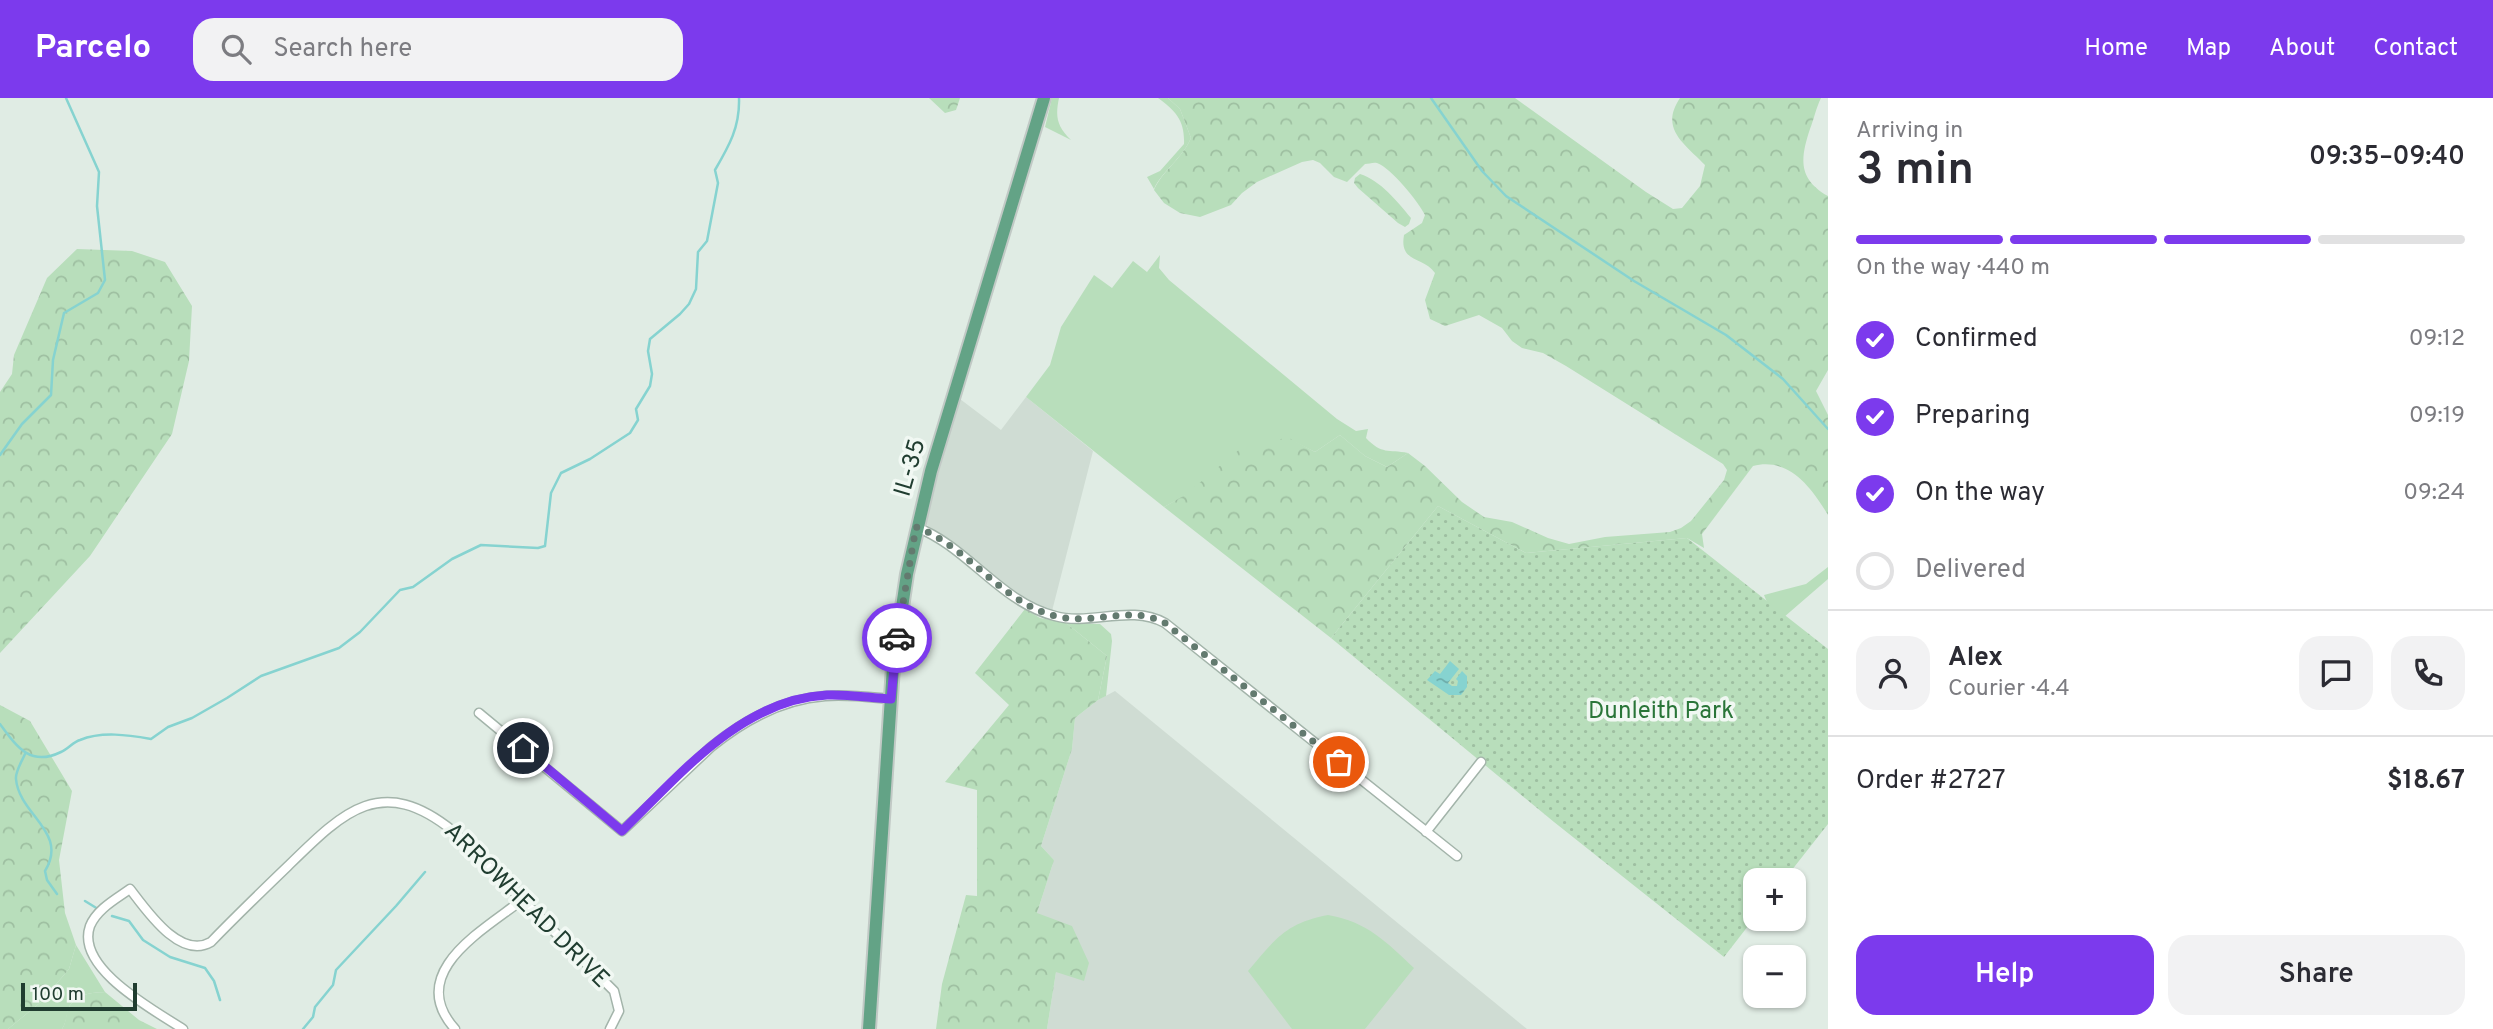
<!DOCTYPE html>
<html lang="en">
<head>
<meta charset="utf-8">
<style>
	body { margin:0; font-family:Overpass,sans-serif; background:#f2f2f3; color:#2b2b33; height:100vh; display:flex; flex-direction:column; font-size:26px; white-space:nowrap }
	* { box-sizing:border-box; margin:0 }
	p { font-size:23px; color:#7c7c81 }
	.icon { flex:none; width:38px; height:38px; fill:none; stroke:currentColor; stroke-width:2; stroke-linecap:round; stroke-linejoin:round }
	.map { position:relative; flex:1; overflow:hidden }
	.side { display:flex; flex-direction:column; background:#fff; width:665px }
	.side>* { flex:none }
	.tools { position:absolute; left:1743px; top:770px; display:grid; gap:14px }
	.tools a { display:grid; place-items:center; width:63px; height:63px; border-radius:14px; background:#fff; box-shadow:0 2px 5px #0004; font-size:35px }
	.scale { position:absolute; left:21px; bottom:18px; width:116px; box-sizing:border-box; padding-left:7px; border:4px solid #203d30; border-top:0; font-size:19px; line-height:24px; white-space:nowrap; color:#203d30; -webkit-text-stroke:5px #f1f8f3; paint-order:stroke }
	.pin { position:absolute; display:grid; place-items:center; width:60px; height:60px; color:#fff; margin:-30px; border:4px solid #fff; border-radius:50%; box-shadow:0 2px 7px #0007 }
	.courier { position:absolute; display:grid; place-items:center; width:70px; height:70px; margin:-35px; border:5px solid #7c3aed; border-radius:50%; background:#fff; color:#222; box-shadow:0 2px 9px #0007 }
	.headline em { font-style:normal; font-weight:600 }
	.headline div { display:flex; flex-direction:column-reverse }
	.headline { display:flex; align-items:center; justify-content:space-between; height:119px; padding:0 28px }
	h1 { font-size:46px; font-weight:600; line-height:52px }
	.bar { display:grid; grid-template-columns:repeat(4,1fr); gap:10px 7px; align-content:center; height:84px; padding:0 28px }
	.bar i { height:9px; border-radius:5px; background:#e1e1e2 }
	.bar .current { background:#7c3aed }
	.bar p { grid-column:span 4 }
	.line { display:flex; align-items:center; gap:18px; padding:0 28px; border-top:2px solid #e1e1e2 }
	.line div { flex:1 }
	.round { display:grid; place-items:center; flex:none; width:74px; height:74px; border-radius:21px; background:#f2f2f3 }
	ol { padding:0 28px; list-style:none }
	li { display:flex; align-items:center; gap:21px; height:77px }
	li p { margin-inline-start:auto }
	li .icon { padding:7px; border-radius:50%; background:#7c3aed; color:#fff; stroke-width:4 }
	li:last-child { color:#7c7c81 }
	li i { width:38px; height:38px; border:4px solid #e1e1e2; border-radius:50% }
	.button { display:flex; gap:14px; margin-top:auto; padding:14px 28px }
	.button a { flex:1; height:80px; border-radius:21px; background:#7c3aed; color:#fff; font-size:28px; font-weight:600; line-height:80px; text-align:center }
	.button a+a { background:#f2f2f3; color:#2b2b33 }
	header { display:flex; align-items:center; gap:42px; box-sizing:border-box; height:98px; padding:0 35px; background:#7c3aed; color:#fff }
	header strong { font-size:33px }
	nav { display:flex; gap:38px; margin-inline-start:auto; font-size:24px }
	.search { width:490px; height:63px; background:#f2f2f3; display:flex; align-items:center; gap:18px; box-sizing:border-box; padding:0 24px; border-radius:21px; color:#7c7c81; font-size:26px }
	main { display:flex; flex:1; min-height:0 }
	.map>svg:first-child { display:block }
</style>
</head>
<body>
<header>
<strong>Parcelo</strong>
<div class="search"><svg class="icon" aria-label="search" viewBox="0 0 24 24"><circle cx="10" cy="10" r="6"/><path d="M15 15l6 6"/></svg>Search here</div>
<nav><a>Home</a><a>Map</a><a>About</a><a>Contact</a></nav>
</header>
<main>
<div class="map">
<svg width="1828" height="931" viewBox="0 0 1828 931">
	<defs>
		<pattern id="forest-crowns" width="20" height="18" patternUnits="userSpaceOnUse" patternTransform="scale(1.75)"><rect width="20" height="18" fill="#b8debb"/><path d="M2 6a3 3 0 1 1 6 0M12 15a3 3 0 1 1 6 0" fill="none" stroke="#9ebfa1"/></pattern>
		<pattern id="park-dots" width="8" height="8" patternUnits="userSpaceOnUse" patternTransform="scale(1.75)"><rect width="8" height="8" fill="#b8debb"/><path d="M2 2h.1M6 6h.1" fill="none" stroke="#9ebfa1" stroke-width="1.8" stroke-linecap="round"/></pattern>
		<pattern id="water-ripples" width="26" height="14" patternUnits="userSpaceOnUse" patternTransform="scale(1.75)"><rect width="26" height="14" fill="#86d3d0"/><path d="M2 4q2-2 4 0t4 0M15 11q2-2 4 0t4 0" fill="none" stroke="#6daca9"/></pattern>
	</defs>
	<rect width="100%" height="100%" fill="#e0ece4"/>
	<path fill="#cfdcd3" d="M 1026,299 L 1093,353 L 1052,513 L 1039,509 L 1015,493 L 927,427 L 925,422 L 960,301 L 1001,332 Z
		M 1115,593 L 1527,931 L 1047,931 L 1056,874 L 1037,815 L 1054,762 L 1041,748 L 1072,651 L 1075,620 L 1098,602 Z"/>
	<path fill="#b8debb" d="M 1052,0 L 1059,0 C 1055,19 1057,28 1071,42 L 1045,29 Z
		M 1158,0 L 1168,0 L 1180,11 L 1191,40 C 1182,61 1162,73 1154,91 L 1147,79 L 1160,73 L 1184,46 C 1185,23 1176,13 1158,0 Z
		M 1160,157 L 1159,170 L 1169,182 L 1337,321 L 1356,333 L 1368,331 L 1366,340 C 1382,357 1388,351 1408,355 L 1387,369 L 1365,358 L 1340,337 L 1315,354 L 1289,341 L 1164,409 L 1026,299 L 1050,267 L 1061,229 L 1094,177 L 1112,190 L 1133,163 L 1147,174 Z
		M 1828,469 L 1828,481 L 1776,526 L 1764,497 L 1806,486 Z
		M 1066,525 L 1100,526 L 1111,536 L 1112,543 L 1106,598 L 1098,602 L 1107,558 Z
		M 1328,817 C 1368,824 1386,844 1414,870 L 1365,931 L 1292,931 L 1248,873 C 1275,841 1286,825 1328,817 Z
		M 76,847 L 105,894 C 91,895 78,895 69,909 C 66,916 67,924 62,931 L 8,931 L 41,904 L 69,871 Z"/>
	<path fill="url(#forest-crowns)" d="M 929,0 L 960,0 L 956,12 L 945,15 Z
		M 1168,0 L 1515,0 L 1646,94 L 1673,111 L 1682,110 L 1700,88 L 1705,67 C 1685,46 1659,31 1680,0 L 1821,0 C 1816,10 1814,21 1810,31 C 1800,61 1798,81 1828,98 L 1828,272 L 1816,293 L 1828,317 L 1828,417 C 1811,389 1789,359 1753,368 L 1702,436 L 1704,450 L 1687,440 L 1526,455 L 1438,408 L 1331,540 L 1164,409 L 1185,397 L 1247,345 L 1289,340 L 1315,354 L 1340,337 L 1365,358 L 1387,369 L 1408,355 L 1425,368 L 1462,404 L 1484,419 L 1512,424 L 1548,440 L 1569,446 L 1605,439 L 1670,434 L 1681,430 L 1691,423 L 1724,382 L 1727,372 L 1723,366 L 1566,268 L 1543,255 L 1522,250 L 1512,243 L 1502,230 L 1479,217 L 1445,228 L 1430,221 L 1425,202 L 1435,175 C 1423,158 1399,165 1404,137 L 1422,125 L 1425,117 C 1418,103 1391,70 1377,65 C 1373,64 1369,66 1365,66 L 1347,84 L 1334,79 L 1320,65 L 1313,62 L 1302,64 L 1257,84 L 1242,95 L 1231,107 L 1200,119 L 1180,115 L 1164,105 L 1154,92 C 1162,73 1182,61 1191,40 L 1180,11 Z
		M 1360,76 C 1380,82 1398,104 1411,120 L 1409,126 L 1405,129 L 1398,125 L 1358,90 L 1354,85 L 1355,80 Z
		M 77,151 L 132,153 L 165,164 L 192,208 L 189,263 L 172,336 L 90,458 L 0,555 L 0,294 L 12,276 L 14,257 L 47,180 Z
		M 1025,511 L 1040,520 L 1066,525 L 1107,558 L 1098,602 L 1075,620 L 1072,651 L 1041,748 L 1054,762 L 1037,815 L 1072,828 L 1089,865 L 1084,883 L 1056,874 L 1047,931 L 936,931 L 942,886 L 966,797 L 977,798 L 977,692 L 945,684 L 1009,607 L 975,575 Z
		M 0,607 L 30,623 L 72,693 L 59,762 L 65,815 L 76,847 L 69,871 L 41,904 L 8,931 L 0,931 Z
		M 105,894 L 139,922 L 157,931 L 62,931 C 67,924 65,916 69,909 C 78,895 91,895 105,894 Z"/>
	<path fill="url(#park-dots)" d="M 1438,408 L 1526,455 L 1687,440 L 1828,551 L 1828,726 L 1784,782 L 1755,782 L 1755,819 L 1724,859 L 1554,724 L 1331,540 Z"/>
	<path fill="url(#water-ripples)" d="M 1450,563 L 1459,571 L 1448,585 L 1452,588 L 1457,588 L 1458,583 L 1456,581 L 1462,573 L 1467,578 L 1467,589 L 1461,597 L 1449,597 L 1427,582 L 1435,573 L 1440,576 Z"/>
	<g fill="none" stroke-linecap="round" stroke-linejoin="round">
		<path stroke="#86d3d0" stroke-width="2.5" d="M 1431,0 L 1482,73 L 1506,98 L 1634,183 L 1726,237 L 1783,281 L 1828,331
			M 0,357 L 22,326 L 51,297 L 53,262 L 64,215 L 98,195 L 105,182 L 97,108 L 99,74 L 66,0
			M 0,626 C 17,649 30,669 61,654 C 68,651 73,644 80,642 C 102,633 128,637 151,641 L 168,629 L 192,620 L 227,600 L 261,578 L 339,550 L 360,534 L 400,492 L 413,489 L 452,461 L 481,447 L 538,450 L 545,448 L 551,395 L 561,375 L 590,361 L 630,335 L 638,322 L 636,311 L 650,288 L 652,276 L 648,253 L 650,241 L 680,216 L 689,206 L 696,191 L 698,154 L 707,143 L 718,85 L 715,72 C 729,48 740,29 739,0
			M 25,656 C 22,663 15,674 16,681 C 19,717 69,734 45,773 L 47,782 L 57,796
			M 85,803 L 98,811
			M 112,818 L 129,823 L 143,842 L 170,859 L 205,870 L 214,883 L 220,902
			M 303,931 L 313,919 L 315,909 L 333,887 L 336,872 L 396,808 L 425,774"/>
		<defs>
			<path id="street" d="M 916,429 C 968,449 1000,504 1055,518 C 1091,528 1130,506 1165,525 L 1457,758
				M 479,615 L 622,733 L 711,649 C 743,623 783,601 825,598 C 847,596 869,599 891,601
				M 1426,734 L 1481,664
				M 183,931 C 154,912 75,870 90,828 C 97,811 116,801 130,791 C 147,813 180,862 211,844 C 236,818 262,793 288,768 C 343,714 381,675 453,733 L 614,893 L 619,913 L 610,931
				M 455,931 C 405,875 482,833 522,802"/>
			<path id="primary" d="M 869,931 L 893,569 L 907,476 L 931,373 L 1044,0"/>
		</defs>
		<use href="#street" stroke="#a3b4aa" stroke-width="11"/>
		<use href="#primary" stroke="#c1c9c5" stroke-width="16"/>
		<use href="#street" stroke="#fff" stroke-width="8"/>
		<use href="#primary" stroke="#63a386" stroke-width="12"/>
	</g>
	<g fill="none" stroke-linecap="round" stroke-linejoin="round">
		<path stroke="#637a6f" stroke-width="7" stroke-dasharray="0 12.6" d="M 897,540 L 916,429 C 968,448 1000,504 1055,518 C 1092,528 1130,506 1165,525 L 1339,664"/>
		<path stroke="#7c3aed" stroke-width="9" d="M 523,650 L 622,733 C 678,679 741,601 827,597 C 848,596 870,600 891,601 L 897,540"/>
	</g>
	<g text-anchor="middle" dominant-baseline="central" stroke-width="7" stroke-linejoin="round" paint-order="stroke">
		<g font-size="24" fill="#203d30" stroke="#f1f8f3">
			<text transform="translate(911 370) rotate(-74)">IL-35</text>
			<text transform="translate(526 808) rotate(45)">ARROWHEAD DRIVE</text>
		</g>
		<g font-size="24" fill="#297538" stroke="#f1f8f3">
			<text x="1661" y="614">Dunleith Park</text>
		</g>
	</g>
</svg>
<div class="tools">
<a>+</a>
<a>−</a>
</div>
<div class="scale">100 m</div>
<div class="pin" style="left:1339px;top:664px;background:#ea580c"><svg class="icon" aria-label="bag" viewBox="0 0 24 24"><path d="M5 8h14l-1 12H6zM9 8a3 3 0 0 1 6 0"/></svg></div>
<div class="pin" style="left:523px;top:650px;background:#1f2937"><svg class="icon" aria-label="home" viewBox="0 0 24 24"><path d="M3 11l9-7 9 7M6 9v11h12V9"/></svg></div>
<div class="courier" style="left:897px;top:540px"><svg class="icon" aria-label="car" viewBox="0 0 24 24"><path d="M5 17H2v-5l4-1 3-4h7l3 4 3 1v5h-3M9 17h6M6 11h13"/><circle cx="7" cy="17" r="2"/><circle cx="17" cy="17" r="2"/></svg></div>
</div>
<section class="side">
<div class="headline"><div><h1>3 min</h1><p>Arriving in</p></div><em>09:35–09:40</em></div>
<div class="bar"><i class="current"></i><i class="current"></i><i class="current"></i><i></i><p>On the way · 440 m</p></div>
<ol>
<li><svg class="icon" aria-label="check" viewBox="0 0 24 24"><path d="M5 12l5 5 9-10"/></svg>Confirmed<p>09:12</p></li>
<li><svg class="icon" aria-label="check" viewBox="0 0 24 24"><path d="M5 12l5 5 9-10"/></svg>Preparing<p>09:19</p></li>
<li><svg class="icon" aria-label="check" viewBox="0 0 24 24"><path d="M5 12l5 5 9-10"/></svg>On the way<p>09:24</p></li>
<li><i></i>Delivered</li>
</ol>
<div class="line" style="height:126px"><a class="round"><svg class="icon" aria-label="person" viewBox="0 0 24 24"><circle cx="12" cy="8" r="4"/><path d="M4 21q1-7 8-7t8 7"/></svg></a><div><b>Alex</b><p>Courier · 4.4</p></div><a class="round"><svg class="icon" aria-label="chat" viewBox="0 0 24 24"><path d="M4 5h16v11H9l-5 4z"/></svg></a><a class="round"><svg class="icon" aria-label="phone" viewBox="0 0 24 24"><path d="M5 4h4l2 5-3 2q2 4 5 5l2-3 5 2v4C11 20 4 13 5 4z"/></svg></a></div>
<div class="line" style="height:91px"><div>Order #2727</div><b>$18.67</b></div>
<div class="button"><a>Help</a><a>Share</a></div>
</section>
</main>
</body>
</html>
